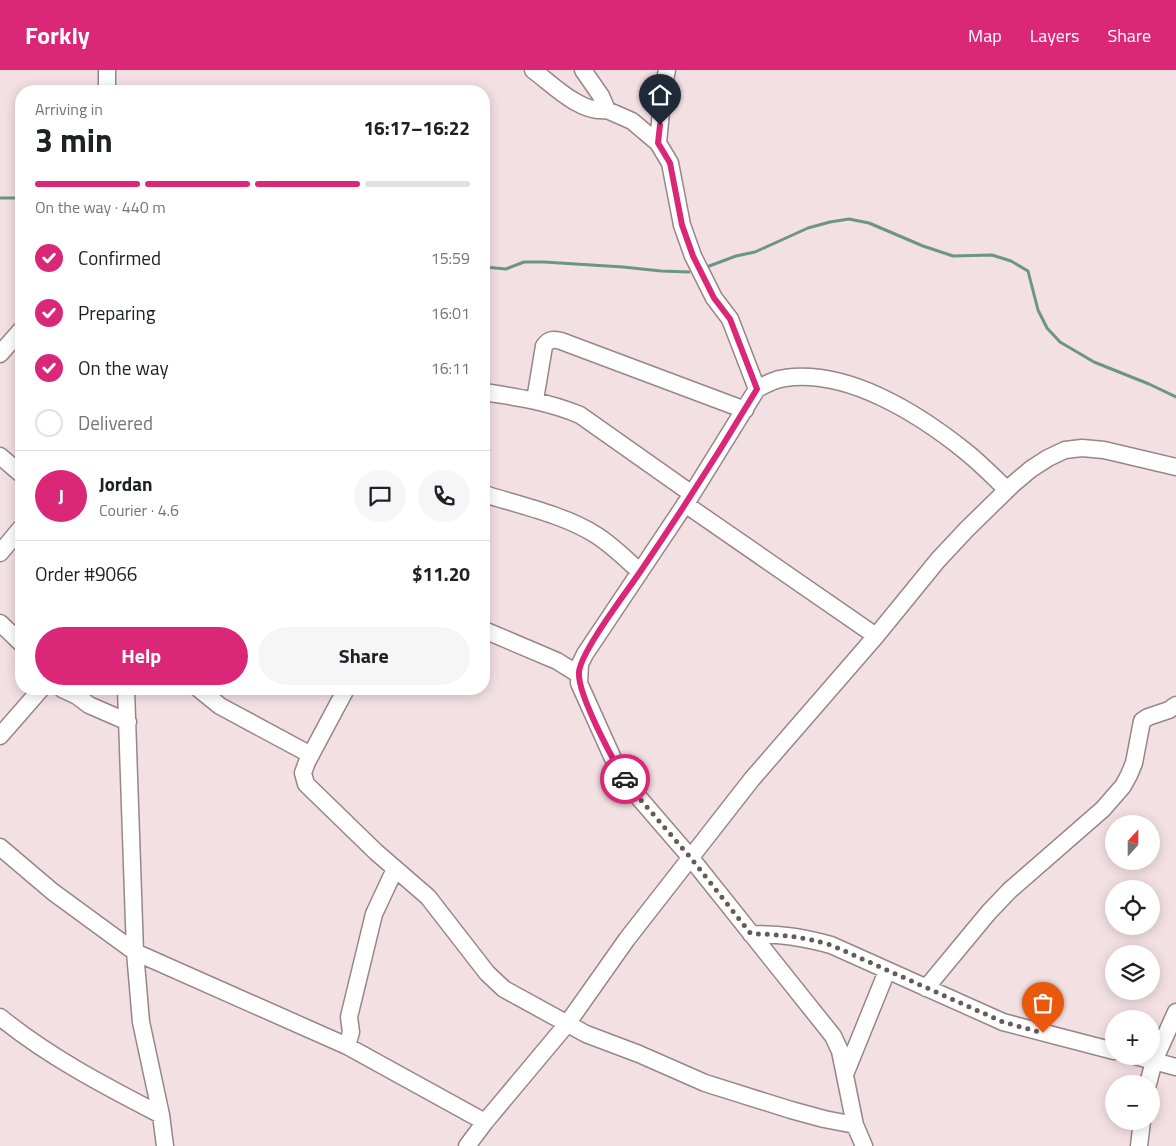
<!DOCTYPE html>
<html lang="en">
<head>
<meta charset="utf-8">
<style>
	body { margin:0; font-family:"Titillium Web",sans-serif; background:#f6f6f6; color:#202124; height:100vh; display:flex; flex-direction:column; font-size:19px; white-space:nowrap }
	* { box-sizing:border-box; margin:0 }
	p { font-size:16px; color:#757577 }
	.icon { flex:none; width:28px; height:28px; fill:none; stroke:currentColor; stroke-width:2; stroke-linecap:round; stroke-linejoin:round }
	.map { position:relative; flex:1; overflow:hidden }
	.drawer { position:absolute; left:15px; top:15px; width:475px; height:610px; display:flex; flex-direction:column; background:#fff; border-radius:20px; box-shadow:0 2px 12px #0003 }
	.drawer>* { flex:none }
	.needle { width:32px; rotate:21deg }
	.tools { position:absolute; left:1105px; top:745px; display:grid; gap:10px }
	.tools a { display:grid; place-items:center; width:55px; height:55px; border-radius:50%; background:#fff; box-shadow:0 2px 12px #0003; font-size:25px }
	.pin { position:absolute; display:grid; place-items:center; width:42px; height:42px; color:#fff; margin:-51px -21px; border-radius:50% 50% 50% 0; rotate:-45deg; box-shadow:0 0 5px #0007 }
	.pin .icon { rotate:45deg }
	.courier { position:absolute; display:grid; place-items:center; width:50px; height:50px; margin:-25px; border:4px solid #db2777; border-radius:50%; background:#fff; color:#222; box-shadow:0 1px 6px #0007 }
	.summary em { font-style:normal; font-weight:700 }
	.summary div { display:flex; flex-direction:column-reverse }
	.summary { display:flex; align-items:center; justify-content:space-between; height:85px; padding:0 20px }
	h1 { font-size:32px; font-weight:700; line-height:38px }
	.bar { display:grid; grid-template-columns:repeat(4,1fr); gap:8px 5px; align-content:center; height:60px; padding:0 20px }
	.bar i { height:6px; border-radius:4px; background:#e0e0e0 }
	.bar .current { background:#db2777 }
	.bar p { grid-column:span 4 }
	.line { display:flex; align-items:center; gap:12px; padding:0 20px; border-top:1px solid #e0e0e0 }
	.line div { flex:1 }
	.round { display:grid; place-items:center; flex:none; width:52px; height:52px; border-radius:26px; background:#f6f6f6 }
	ol { padding:0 20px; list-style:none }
	li { display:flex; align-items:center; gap:15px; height:55px }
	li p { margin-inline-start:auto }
	li .icon { padding:5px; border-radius:50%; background:#db2777; color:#fff; stroke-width:4 }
	li:last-child { color:#757577 }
	li i { width:28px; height:28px; border:2px solid #e0e0e0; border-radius:50% }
	.button { display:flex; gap:10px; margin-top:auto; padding:10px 20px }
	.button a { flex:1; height:58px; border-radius:30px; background:#db2777; color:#fff; font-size:20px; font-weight:700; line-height:58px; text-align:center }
	.button a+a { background:#f6f6f6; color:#202124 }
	header { display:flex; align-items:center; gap:30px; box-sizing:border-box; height:70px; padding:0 25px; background:#db2777; color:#fff }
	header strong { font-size:24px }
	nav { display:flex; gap:28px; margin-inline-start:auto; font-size:18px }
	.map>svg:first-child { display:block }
</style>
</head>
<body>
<header>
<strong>Forkly</strong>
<nav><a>Map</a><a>Layers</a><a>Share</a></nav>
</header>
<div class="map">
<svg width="1176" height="1076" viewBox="0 0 1176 1076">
	<rect width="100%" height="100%" fill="#f3e0e3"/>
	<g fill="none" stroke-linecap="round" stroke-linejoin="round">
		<path stroke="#6c9489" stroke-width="3" d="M 0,128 L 21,128
			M 484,197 L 506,199 L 524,192 L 544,192 L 623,197 L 661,201 L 689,202
			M 704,198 L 736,186 L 755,182 L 808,158 L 830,152 L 849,149 L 869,153 L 923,176 L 953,186 L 992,185 L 1011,191 L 1028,201 L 1038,240 L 1047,258 L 1060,272 L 1094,292 L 1149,314 L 1176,327"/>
		<defs>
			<path id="minor" d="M 533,0 C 553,15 581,44 607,40
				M 583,0 L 601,26 L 607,40 L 632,51 L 658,73
				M 667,0 L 663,20 L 658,73 L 670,93 L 682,155 L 693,186 L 714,228 L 730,249 L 757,319
				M 107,21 L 107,0
				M 0,284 L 21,260
				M 484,322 C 517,327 549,332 580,345 L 692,424
				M 535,330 L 544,276 C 549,269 553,269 561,271 L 745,340
				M 0,386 L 21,404
				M 484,424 C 519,435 565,445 596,465 C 612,475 626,489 640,502
				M 685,434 L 876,566
				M 0,483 L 21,458
				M 0,553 L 21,573
				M 484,560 L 557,591 L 578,604
				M 62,619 L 77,626 L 89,635 L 128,652
				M 126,619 L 135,882 L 141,952 L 161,1045 L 165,1076
				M 199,619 L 220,636 L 311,685
				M 346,619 L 307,692 L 303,703 L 306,714 L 376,782 L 428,827 L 487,903 L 504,919 L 586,964 L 639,984 L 705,1013 L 791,1040 L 824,1049 L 855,1055
				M 0,666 L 41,619
				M 0,777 L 53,822 L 135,882 L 347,976 L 485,1052
				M 751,864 C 781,864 802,867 831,875 L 1003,952 L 1114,981
				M 926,918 L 989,842 L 1010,820 L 1103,739 L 1123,716 L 1129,705 L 1134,693 L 1142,651 L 1148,647 L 1169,640 L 1176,635
				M 0,947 C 49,987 105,1016 161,1045
				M 347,976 L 351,962 L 349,947 L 374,844 L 395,799
				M 1135,986 L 1176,997
				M 846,1002 L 887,901
				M 1148,1014 L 1154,991 L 1176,942
				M 467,1076 L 485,1052 L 567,954 L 627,869 L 752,709 L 876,566 L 938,490 L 967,459 L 1012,415 L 1031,399 L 1048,388 L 1065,380 L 1082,378 L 1104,380 L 1176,397
				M 864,1076 L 855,1055 L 840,981 L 833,966 L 690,787 L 634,722 L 615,693 L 579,613 L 580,594 L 585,584 L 692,424 L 757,319 C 766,314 775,309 785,308 C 848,299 919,344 965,381 C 980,393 994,407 1007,420
				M 1139,1076 L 1142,1051"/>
		</defs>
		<use href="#minor" stroke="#978689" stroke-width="19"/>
		<use href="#minor" stroke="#fff" stroke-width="16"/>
	</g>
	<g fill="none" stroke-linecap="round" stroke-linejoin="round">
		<path stroke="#665b5c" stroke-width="5" stroke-dasharray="0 9" d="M 625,709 L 634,722 L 690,787 L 751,864 C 780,864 803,867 831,875 L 1003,952 L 1043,963"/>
		<path stroke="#db2777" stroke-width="6" d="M 625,709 C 613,690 577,624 579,602 C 581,581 626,523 640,502 C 681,442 720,381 757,319 L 730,249 L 714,228 L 693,186 L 682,155 L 670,93 L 658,73 L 660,55"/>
	</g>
</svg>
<div class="tools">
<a><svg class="needle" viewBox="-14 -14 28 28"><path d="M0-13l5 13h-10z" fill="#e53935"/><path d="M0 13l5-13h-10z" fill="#757577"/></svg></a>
<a><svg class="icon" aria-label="locate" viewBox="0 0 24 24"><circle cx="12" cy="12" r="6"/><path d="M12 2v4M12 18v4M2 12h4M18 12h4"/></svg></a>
<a><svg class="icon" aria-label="layers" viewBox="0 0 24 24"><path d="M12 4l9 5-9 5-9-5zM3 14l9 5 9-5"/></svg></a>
<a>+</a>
<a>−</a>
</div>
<div class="pin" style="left:1043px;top:963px;background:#ea580c"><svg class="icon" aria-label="bag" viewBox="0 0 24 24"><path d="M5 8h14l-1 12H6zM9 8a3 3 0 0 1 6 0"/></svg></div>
<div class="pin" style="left:660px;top:55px;background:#1f2937"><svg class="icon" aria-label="home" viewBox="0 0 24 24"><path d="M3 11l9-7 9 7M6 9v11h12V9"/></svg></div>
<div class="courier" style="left:625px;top:709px"><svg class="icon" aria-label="car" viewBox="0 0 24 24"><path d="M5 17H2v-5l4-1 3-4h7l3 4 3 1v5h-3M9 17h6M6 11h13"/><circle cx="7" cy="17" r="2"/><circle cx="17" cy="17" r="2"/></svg></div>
<section class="drawer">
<div class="summary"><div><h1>3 min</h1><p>Arriving in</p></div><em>16:17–16:22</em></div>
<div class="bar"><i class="current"></i><i class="current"></i><i class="current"></i><i></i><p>On the way · 440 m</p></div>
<ol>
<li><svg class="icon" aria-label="check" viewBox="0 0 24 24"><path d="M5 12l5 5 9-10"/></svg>Confirmed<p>15:59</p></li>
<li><svg class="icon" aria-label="check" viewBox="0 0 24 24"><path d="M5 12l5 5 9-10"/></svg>Preparing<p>16:01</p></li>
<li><svg class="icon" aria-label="check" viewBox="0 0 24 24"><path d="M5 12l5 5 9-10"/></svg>On the way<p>16:11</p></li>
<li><i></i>Delivered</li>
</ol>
<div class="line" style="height:90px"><b class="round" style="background:#db2777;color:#fff">J</b><div><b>Jordan</b><p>Courier · 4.6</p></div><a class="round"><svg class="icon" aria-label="chat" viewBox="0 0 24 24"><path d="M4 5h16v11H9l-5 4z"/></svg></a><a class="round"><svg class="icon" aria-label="phone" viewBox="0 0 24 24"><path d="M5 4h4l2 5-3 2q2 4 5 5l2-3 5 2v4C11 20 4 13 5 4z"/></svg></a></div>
<div class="line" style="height:65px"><div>Order #9066</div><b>$11.20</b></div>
<div class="button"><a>Help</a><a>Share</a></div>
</section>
</div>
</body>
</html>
